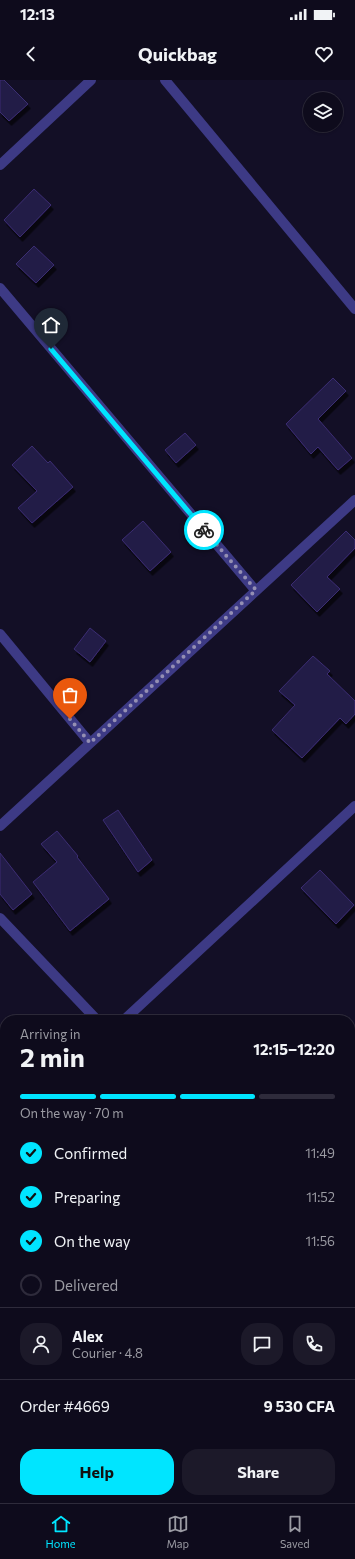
<!DOCTYPE html>
<html lang="en">
<head>
<meta charset="utf-8">
<style>
	body { margin:0; font-family:Commissioner,sans-serif; background:#1c1929; color:#f1f3f6; height:100vh; display:flex; flex-direction:column; font-size:15px; white-space:nowrap }
	* { box-sizing:border-box; margin:0 }
	p { font-size:13px; color:#9b9ba3 }
	.icon { flex:none; width:22px; height:22px; fill:none; stroke:currentColor; stroke-width:2; stroke-linecap:round; stroke-linejoin:round }
	.map { position:relative; flex:1; overflow:hidden }
	.panel { position:absolute; left:0px; top:935px; width:355px; height:488px; display:flex; flex-direction:column; background:#0e0b1c; border-radius:16px 16px 0 0; box-shadow:0 1px 3px #0004,0 0 0 1px #2e2b3b }
	.panel>* { flex:none }
	.controls { position:absolute; left:303px; top:12px; display:grid; gap:8px }
	.controls a { display:grid; place-items:center; width:40px; height:40px; border-radius:50%; background:#0e0b1c; box-shadow:0 1px 3px #0004,0 0 0 1px #2e2b3b; font-size:20px }
	.pin { position:absolute; display:grid; place-items:center; width:34px; height:34px; color:#fff; margin:-41px -17px; border-radius:50% 50% 50% 0; rotate:-45deg; box-shadow:0 0 4px #0007 }
	.pin .icon { rotate:45deg }
	.courier { position:absolute; display:grid; place-items:center; width:40px; height:40px; margin:-20px; border:3px solid #00e5ff; border-radius:50%; background:#fff; color:#222; box-shadow:0 1px 5px #0007 }
	.head em { font-style:normal; font-weight:700 }
	.head div { display:flex; flex-direction:column-reverse }
	.head { display:flex; align-items:center; justify-content:space-between; height:68px; padding:0 20px }
	h1 { font-size:26px; font-weight:700; line-height:30px }
	.bar { display:grid; grid-template-columns:repeat(4,1fr); gap:6px 4px; align-content:center; height:48px; padding:0 20px }
	.bar i { height:5px; border-radius:3px; background:#2e2b3b }
	.bar .on { background:#00e5ff }
	.bar p { grid-column:span 4 }
	.line { display:flex; align-items:center; gap:10px; padding:0 20px; border-top:1px solid #2e2b3b }
	.line div { flex:1 }
	.round { display:grid; place-items:center; flex:none; width:42px; height:42px; border-radius:16px; background:#1c1929 }
	ol { padding:0 20px; list-style:none }
	li { display:flex; align-items:center; gap:12px; height:44px }
	li p { margin-inline-start:auto }
	li .icon { padding:4px; border-radius:50%; background:#00e5ff; color:#111; stroke-width:4 }
	li:last-child { color:#9b9ba3 }
	li i { width:22px; height:22px; border:2px solid #2e2b3b; border-radius:50% }
	.action { display:flex; gap:8px; margin-top:auto; padding:8px 20px }
	.action a { flex:1; height:46px; border-radius:16px; background:#00e5ff; color:#111; font-size:16px; font-weight:700; line-height:46px; text-align:center }
	.action a+a { background:#1c1929; color:#f1f3f6 }
	.status { display:flex; justify-content:space-between; align-items:center; height:28px; padding:0 20px; background:#0e0b1c; direction:ltr }
	.status svg { height:11px; fill:currentColor }
	header { display:flex; justify-content:space-between; align-items:center; height:52px; padding:0 20px; background:#0e0b1c; font-size:18px; font-weight:700 }
	.menu { display:flex; justify-content:space-around; align-items:center; height:56px; border-top:1px solid #2e2b3b; background:#0e0b1c; font-size:11px; color:#9b9ba3 }
	.menu a { display:grid; justify-items:center; gap:2px }
	.menu .on { color:#00e5ff }
	.map>svg:first-child { display:block }
</style>
</head>
<body>
<div class="status"><b>12:13</b><svg viewBox="0 0 49 12"><path d="M0 12V9h3v3zM5 12V6h3v6zM10 12V3h3v9zM15 12V0h3v12zM26 1h20v11H26zM47 4h2v5h-2z"/></svg></div>
<header><svg class="icon" aria-label="back" viewBox="0 0 24 24"><path d="M15 5l-7 7 7 7"/></svg>Quickbag<svg class="icon" aria-label="heart" viewBox="0 0 24 24"><path d="M12 20l-8-8c-3-5 5-10 8-4 3-6 11-1 8 4z"/></svg></header>
<div class="map">
<svg width="355" height="1423" viewBox="0 0 355 1423">
	<defs>
		<filter id="shadow"><feDropShadow dx="2.5" dy="4.5" stdDeviation="0" flood-color="#0009"/></filter>
	</defs>
	<rect width="100%" height="100%" fill="#130f26"/>
	<path fill="#241b47" stroke="#3b2d73" filter="url(#shadow)" d="M 0,0 L 4,0 L 28,24 L 9,41 L 0,32 Z
		M 34,109 L 51,125 L 20,157 L 4,140 Z
		M 34,166 L 54,185 L 36,203 L 16,184 Z
		M 333,298 L 346,311 L 318,339 L 352,378 L 338,390 L 318,367 L 311,374 L 286,344 Z
		M 185,353 L 196,365 L 176,383 L 165,370 Z
		M 32,366 L 48,383 L 50,381 L 73,407 L 32,443 L 18,428 L 37,411 L 12,385 Z
		M 143,441 L 171,472 L 150,491 L 122,460 Z
		M 346,451 L 355,460 L 355,468 L 327,497 L 340,509 L 317,532 L 291,505 Z
		M 90,548 L 106,561 L 90,582 L 74,569 Z
		M 313,576 L 330,591 L 327,594 L 355,621 L 355,634 L 346,644 L 340,638 L 302,678 L 272,650 L 295,625 L 279,611 Z
		M 118,730 L 152,780 L 138,792 L 103,740 Z
		M 57,751 L 78,776 L 77,777 L 109,819 L 70,851 L 33,802 L 57,782 L 41,764 Z
		M 0,773 L 32,814 L 13,830 L 0,814 Z
		M 320,790 L 354,825 L 336,844 L 301,808 Z"/>
	<g fill="none" stroke-linecap="round" stroke-linejoin="round">
		<path stroke="#3d3a85" stroke-width="10" d="M 165,0 L 355,229
			M 0,85 L 91,0
			M 0,208 L 256,511
			M 0,554 L 90,663
			M 0,746 L 355,420
			M 0,838 L 97,940
			M 124,940 L 355,726
			M 0,1065 L 5,1060
			M 350,1075 L 355,1070
			M 350,1190 L 355,1195
			M 0,1416 L 5,1411
			M 245,1418 L 250,1423"/>
	</g>
	<g fill="none" stroke-linecap="round" stroke-linejoin="round">
		<path stroke="#948fb3" stroke-width="4" stroke-dasharray="0 7.2" d="M 70,639 L 90,663 L 256,510 L 204,450"/>
		<path stroke="#00e5ff" stroke-width="5" d="M 51,269 L 204,450"/>
	</g>
</svg>
<div class="controls">
<a><svg class="icon" aria-label="layers" viewBox="0 0 24 24"><path d="M12 4l9 5-9 5-9-5zM3 14l9 5 9-5"/></svg></a>
</div>
<div class="pin" style="left:70px;top:639px;background:#ea580c"><svg class="icon" aria-label="bag" viewBox="0 0 24 24"><path d="M5 8h14l-1 12H6zM9 8a3 3 0 0 1 6 0"/></svg></div>
<div class="pin" style="left:51px;top:269px;background:#1f2937"><svg class="icon" aria-label="home" viewBox="0 0 24 24"><path d="M3 11l9-7 9 7M6 9v11h12V9"/></svg></div>
<div class="courier" style="left:204px;top:450px"><svg class="icon" aria-label="bike" viewBox="0 0 24 24"><circle cx="6" cy="16" r="4"/><circle cx="18" cy="16" r="4"/><path d="M6 16l4-8h5l3 8M10 8l3 8H6M13 5h3"/></svg></div>
<section class="panel">
<div class="head"><div><h1>2 min</h1><p>Arriving in</p></div><em>12:15–12:20</em></div>
<div class="bar"><i class="on"></i><i class="on"></i><i class="on"></i><i></i><p>On the way · 70 m</p></div>
<ol>
<li><svg class="icon" aria-label="check" viewBox="0 0 24 24"><path d="M5 12l5 5 9-10"/></svg>Confirmed<p>11:49</p></li>
<li><svg class="icon" aria-label="check" viewBox="0 0 24 24"><path d="M5 12l5 5 9-10"/></svg>Preparing<p>11:52</p></li>
<li><svg class="icon" aria-label="check" viewBox="0 0 24 24"><path d="M5 12l5 5 9-10"/></svg>On the way<p>11:56</p></li>
<li><i></i>Delivered</li>
</ol>
<div class="line" style="height:72px"><a class="round"><svg class="icon" aria-label="person" viewBox="0 0 24 24"><circle cx="12" cy="8" r="4"/><path d="M4 21q1-7 8-7t8 7"/></svg></a><div><b>Alex</b><p>Courier · 4.8</p></div><a class="round"><svg class="icon" aria-label="chat" viewBox="0 0 24 24"><path d="M4 5h16v11H9l-5 4z"/></svg></a><a class="round"><svg class="icon" aria-label="phone" viewBox="0 0 24 24"><path d="M5 4h4l2 5-3 2q2 4 5 5l2-3 5 2v4C11 20 4 13 5 4z"/></svg></a></div>
<div class="line" style="height:52px"><div>Order #4669</div><b>9 530 CFA</b></div>
<div class="action"><a>Help</a><a>Share</a></div>
</section>
</div>
<nav class="menu">
<a class="on"><svg class="icon" aria-label="home" viewBox="0 0 24 24"><path d="M3 11l9-7 9 7M6 9v11h12V9"/></svg>Home</a>
<a><svg class="icon" aria-label="map" viewBox="0 0 24 24"><path d="M3 6l6-2 6 2 6-2v14l-6 2-6-2-6 2zM9 4v14M15 6v14"/></svg>Map</a>
<a><svg class="icon" aria-label="saved" viewBox="0 0 24 24"><path d="M7 4h10v16l-5-4-5 4z"/></svg>Saved</a>
</nav>
</body>
</html>
